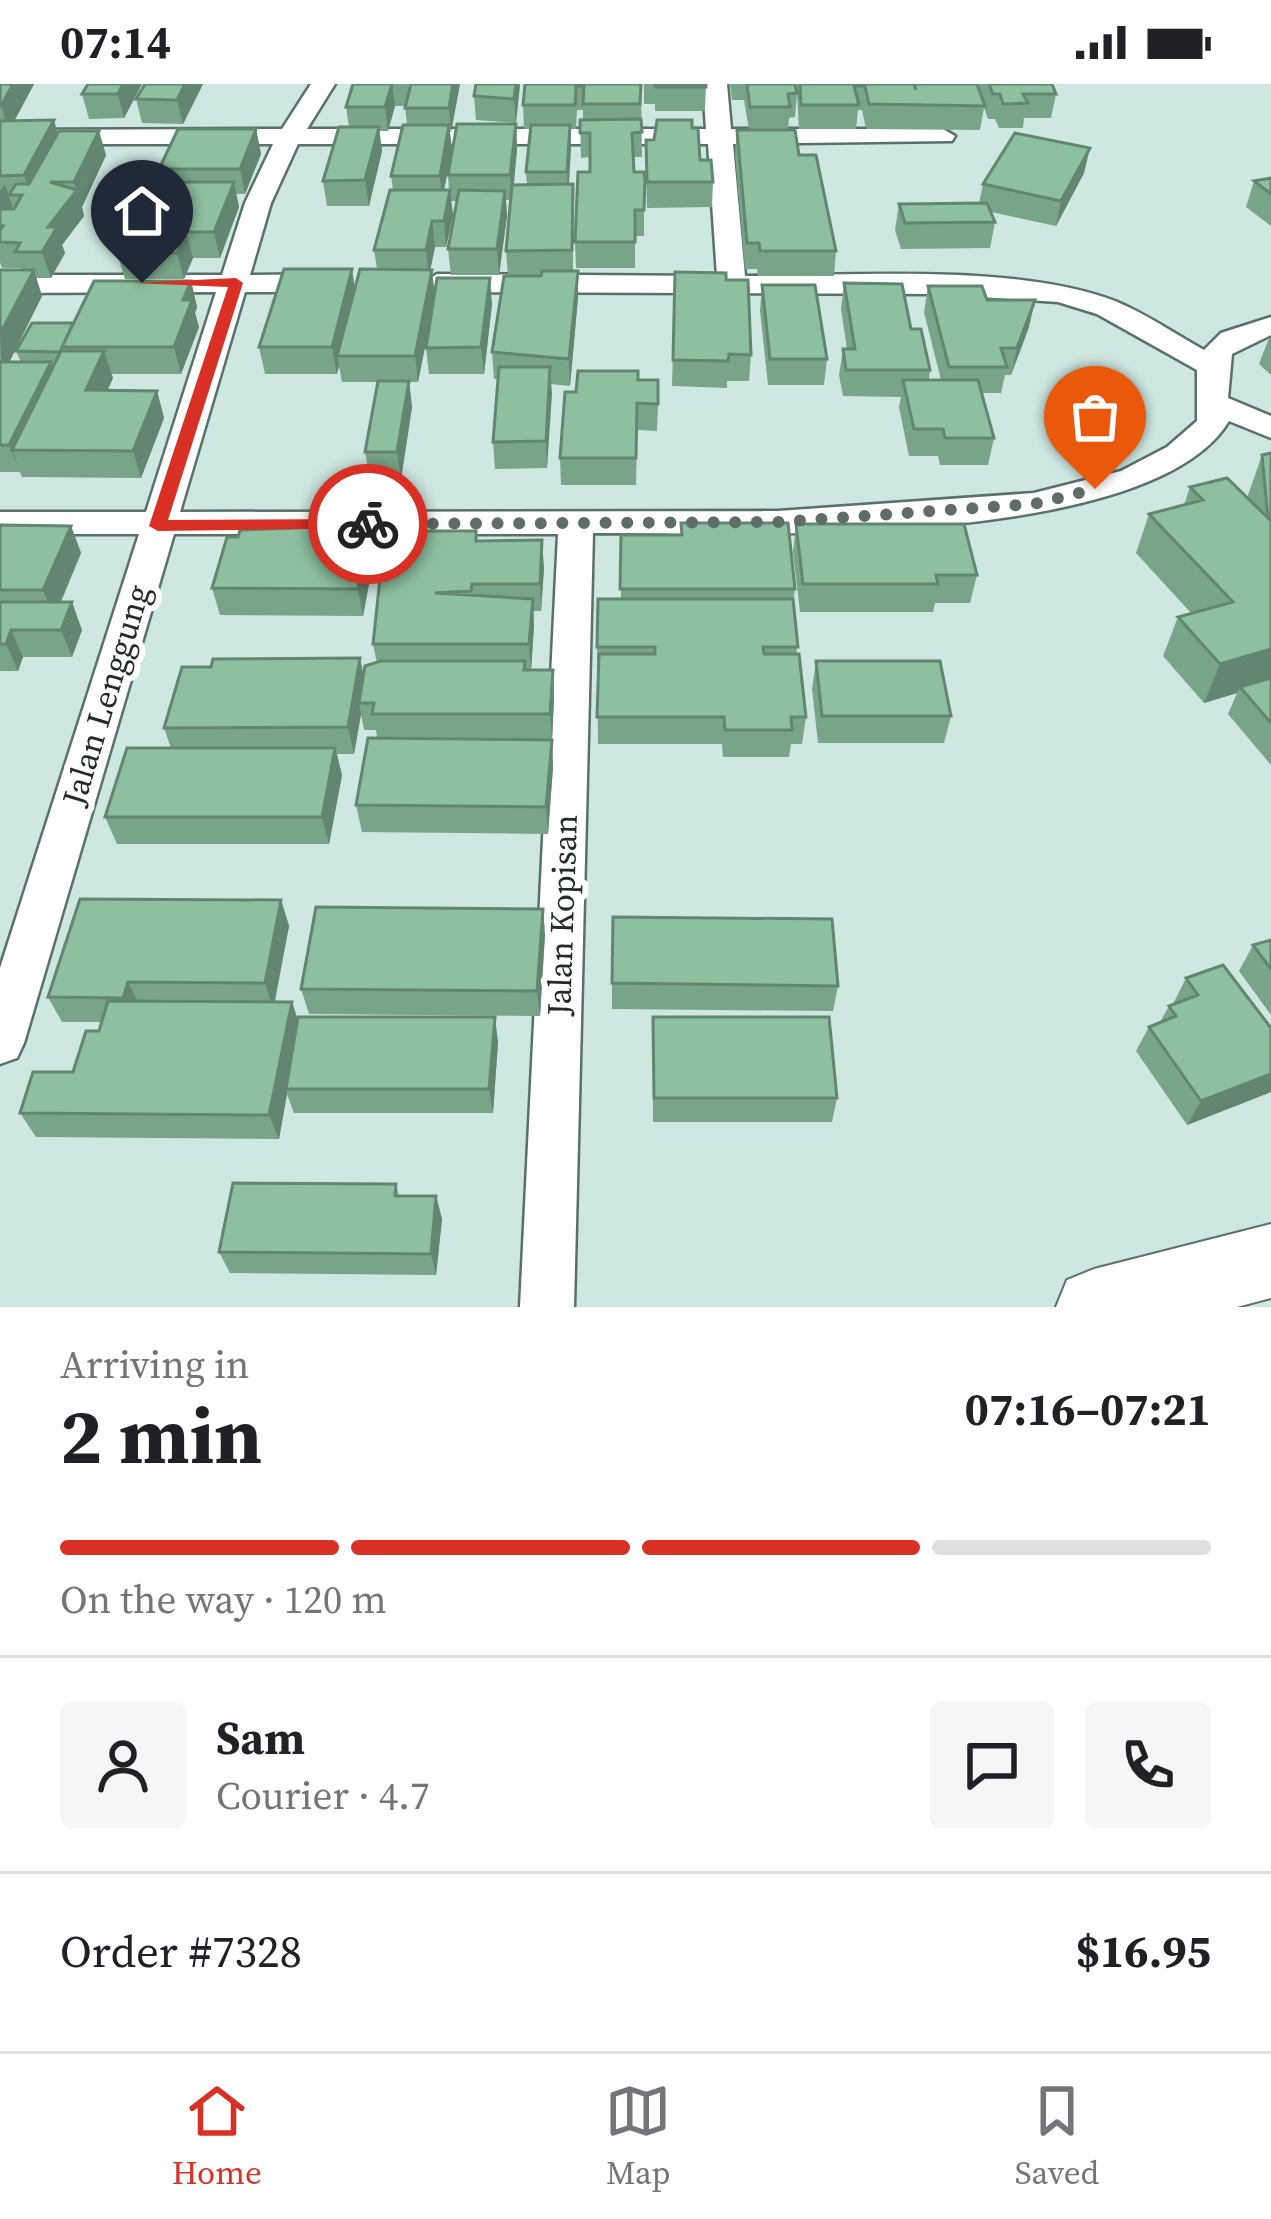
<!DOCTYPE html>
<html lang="en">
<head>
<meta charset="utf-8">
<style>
	body { margin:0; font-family:"Source Serif 4",serif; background:#f6f6f6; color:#202124; height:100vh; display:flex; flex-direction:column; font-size:45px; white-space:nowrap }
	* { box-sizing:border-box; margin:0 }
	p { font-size:39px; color:#757577 }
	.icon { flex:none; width:66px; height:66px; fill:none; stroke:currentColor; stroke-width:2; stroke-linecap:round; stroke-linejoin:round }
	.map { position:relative; height:1223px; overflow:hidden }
	.drawer { display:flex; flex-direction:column; background:#fff; flex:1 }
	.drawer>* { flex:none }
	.pin { position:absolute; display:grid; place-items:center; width:102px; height:102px; color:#fff; margin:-123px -51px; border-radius:50% 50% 50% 0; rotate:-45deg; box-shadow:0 0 12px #0007 }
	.pin .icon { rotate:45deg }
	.courier { position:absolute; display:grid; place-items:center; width:120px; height:120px; margin:-60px; border:9px solid #d93025; border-radius:50%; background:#fff; color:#222; box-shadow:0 3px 15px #0007 }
	.summary em { font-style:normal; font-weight:700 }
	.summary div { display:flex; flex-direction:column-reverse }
	.summary { display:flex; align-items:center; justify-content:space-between; height:204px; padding:0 60px }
	h1 { font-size:78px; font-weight:700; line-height:90px }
	.bar { display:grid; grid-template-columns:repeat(4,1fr); gap:18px 12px; align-content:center; height:144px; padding:0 60px }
	.bar i { height:15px; border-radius:9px; background:#e0e0e0 }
	.bar .selected { background:#d93025 }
	.bar p { grid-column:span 4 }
	.line { display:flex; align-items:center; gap:30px; padding:0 60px; border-top:3px solid #e0e0e0 }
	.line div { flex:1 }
	.round { display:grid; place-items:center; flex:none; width:126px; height:126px; border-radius:12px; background:#f6f6f6 }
	.status { display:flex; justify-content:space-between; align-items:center; height:84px; padding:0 60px; background:#fff; direction:ltr }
	.status svg { height:33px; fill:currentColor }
	.tabs { display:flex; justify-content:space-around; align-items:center; height:168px; border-top:3px solid #e0e0e0; background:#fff; font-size:33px; color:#757577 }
	.tabs a { display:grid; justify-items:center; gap:6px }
	.tabs .selected { color:#d93025 }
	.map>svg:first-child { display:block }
</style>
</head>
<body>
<div class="status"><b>07:14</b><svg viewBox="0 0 49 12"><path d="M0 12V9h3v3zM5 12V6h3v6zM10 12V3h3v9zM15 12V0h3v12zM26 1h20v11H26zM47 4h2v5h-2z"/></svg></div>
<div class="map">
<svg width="1271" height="1223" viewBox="0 0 1271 1223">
	<rect width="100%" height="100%" fill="#cee7e0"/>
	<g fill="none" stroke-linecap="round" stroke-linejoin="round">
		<defs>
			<path id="street" d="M 311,0 L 335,0 L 307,45 L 706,45 L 703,0 L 727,0 L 731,45 L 943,45 L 955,52 L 952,57 L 733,60 L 745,192 C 854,192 1014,179 1115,217 C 1145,229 1175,250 1204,266 L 1221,249 L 1271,233 L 1271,251 L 1232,270 L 1228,314 L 1271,332 L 1271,354 L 1229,337 C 1150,467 735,449 593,449 L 574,1223 L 520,1223 L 558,450 L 174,450 L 24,959 L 17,974 L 0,980 L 0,884 L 139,450 L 0,450 L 0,428 L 146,428 L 216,208 L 0,209 L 0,191 L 222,191 L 245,119 L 273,60 L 0,60 L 0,46 L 282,45 ZM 298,60 L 708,60 L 717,192 L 437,190 L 423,199 L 437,208 L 934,210 L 1058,218 L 1097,230 L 1197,286 L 1197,337 L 1167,363 L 1121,387 L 1034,409 L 778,427 L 180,428 L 245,208 L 331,208 L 345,199 L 331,190 L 250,191 L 271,119 Z"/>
			<path id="secondary" d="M 1271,1140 L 1271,1214 L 1237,1223 L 1056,1223 L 1067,1196 L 1094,1185 Z"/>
		</defs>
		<use href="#street" stroke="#5a716a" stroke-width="5"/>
		<use href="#secondary" stroke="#5a716a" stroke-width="4"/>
		<use href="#street" fill="#fff" fill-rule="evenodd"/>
		<use href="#secondary" fill="#fff" fill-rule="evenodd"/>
	</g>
	<path fill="#78a588" d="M 0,0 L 34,0 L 14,37 L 58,49 L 106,71 L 82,123 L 84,132 L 62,161 L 65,169 L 51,194 L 36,194 L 42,212 L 9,278 L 21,278 L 16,267 L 73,239 L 191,197 L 197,223 L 195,229 L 199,243 L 181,290 L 111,290 L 113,294 L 107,307 L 157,307 L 164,334 L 141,394 L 22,393 L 20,388 L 0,388 L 0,186 L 21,186 L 21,184 L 2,184 L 0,179 Z
		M 88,0 L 142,0 L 124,34 L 89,35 L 82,10 Z
		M 145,0 L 203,0 L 183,40 L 142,39 L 136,15 Z
		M 353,0 L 460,0 L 450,49 L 452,65 L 444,106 L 449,106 L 448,91 L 516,40 L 517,65 L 514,101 L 527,101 L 526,88 L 531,45 L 524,45 L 523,21 L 525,0 L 641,0 L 642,73 L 634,73 L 634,88 L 644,88 L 644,152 L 635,152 L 635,184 L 576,184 L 575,158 L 590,88 L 590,73 L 581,74 L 580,36 L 583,36 L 583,26 L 577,26 L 576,45 L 571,45 L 569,100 L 573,100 L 573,187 L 578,187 L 578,213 L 570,302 L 551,300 L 547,384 L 495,385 L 493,358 L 498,295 L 494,295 L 492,268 L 508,192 L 506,167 L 511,116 L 506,116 L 507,132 L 499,191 L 451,191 L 448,165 L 457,117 L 451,117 L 453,131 L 446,163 L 435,163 L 430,186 L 435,209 L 492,220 L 484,290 L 429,290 L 426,264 L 431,233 L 418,298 L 409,298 L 412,323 L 401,395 L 370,395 L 365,368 L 378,298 L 342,298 L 339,282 L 337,290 L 265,290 L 259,263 L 355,203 L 377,185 L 374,166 L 393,106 L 391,92 L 407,41 L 405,22 L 395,22 L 388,47 L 379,47 L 382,67 L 369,122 L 327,122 L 323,97 L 349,43 L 346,23 Z
		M 520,0 L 516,39 L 476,36 L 474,12 Z
		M 644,0 L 706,0 L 705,27 L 655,27 L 655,20 L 644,20 Z
		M 730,0 L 795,0 L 797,9 L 797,0 L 1052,0 L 1056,10 L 1051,34 L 1024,34 L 1023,44 L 999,44 L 995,35 L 988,35 L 984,24 L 980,46 L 866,45 L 862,26 L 858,26 L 856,45 L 799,45 L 797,10 L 795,33 L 789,34 L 788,46 L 836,167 L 834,192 L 758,192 L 757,185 L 745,185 L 735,70 L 737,46 L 749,46 L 744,16 L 732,16 Z
		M 692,44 L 700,76 L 713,98 L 712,123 L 647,124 L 646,56 L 654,56 Z
		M 256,45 L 261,70 L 245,110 L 236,110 L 239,123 L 220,174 L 193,174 L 184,195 L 125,195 L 117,169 L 162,98 L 159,85 Z
		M 1084,89 L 1056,142 L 991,128 L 995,138 L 990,164 L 901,165 L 895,146 L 899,120 L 979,119 L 983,100 Z
		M 1271,94 L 1271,142 L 1246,123 L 1254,97 Z
		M 675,188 L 726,196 L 751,271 L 749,297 L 727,297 L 727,304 L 672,302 Z
		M 844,199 L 911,245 L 930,286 L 929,296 L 941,296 L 924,228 L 928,202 L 987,216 L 1029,243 L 1011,291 L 1005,291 L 1001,309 L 982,309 L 994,354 L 988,381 L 940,381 L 938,372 L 909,372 L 899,323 L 901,313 L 843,312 L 839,291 L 843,265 L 847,265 L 841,225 Z
		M 762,201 L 827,275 L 824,301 L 768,301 L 760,227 Z
		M 1271,253 L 1271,291 L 1259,280 L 1269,254 Z
		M 638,296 L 658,320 L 657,347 L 637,346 L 636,401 L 561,401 L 560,374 L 576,308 Z
		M 1271,369 L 1271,681 L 1228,630 L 1237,609 L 1204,619 L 1163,572 L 1178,533 L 1191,529 L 1136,469 L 1149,430 L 1184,421 L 1190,403 L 1247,414 L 1262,371 Z
		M 796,440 L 977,491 L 970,519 L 935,519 L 933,528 L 800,528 L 793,468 Z
		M 0,441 L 71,442 L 81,469 L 61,518 L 82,546 L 72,573 L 23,573 L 18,587 L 0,587 Z
		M 370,441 L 375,468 L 363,532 L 220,531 L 212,504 Z
		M 621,451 L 795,505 L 793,519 L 797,570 L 806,633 L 802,660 L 791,660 L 789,673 L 723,673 L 722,660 L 598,660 L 597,563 L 621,515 Z
		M 477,457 L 544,484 L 541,527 L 533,527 L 534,542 L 531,586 L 553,586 L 554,614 L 552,657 L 553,683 L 548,750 L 362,748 L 356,721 L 377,654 L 376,646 L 364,646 L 361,630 L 354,670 L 337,670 L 342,691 L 329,760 L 117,760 L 105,733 L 171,664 L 164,644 L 364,591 L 377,579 L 373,560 Z
		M 816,577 L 951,632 L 944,659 L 818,659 L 812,605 Z
		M 281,816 L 289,842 L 275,918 L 292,918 L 298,937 L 498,958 L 493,1029 L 294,1029 L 287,1010 L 279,1055 L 36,1053 L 20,1029 L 73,988 L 99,947 L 102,938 L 62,938 L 48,913 Z
		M 543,825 L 545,850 L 540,932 L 309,930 L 301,905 Z
		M 1271,856 L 1271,931 L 1239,887 L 1253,861 Z
		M 1186,894 L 1271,944 L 1271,1008 L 1187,1041 L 1136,967 L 1149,943 L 1160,938 L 1169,922 L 1173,920 Z
		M 612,899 L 838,902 L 833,927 L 612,925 Z
		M 653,933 L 837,1014 L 832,1038 L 653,1038 Z
		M 396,1100 L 399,1112 L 436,1112 L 442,1135 L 436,1191 L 230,1189 L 219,1168 Z"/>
	<path fill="#62866f" d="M 13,0 L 34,0 L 9,47 L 1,22 Z
		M 123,0 L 142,0 L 124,34 L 118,10 Z
		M 185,0 L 203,0 L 183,40 L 177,16 Z
		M 392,0 L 395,22 L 388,47 L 385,23 Z
		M 453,0 L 460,0 L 451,49 L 449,24 Z
		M 516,0 L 520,0 L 516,39 L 514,15 Z
		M 54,36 L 61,61 L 32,117 L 24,91 Z
		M 516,40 L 517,65 L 512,116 L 510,91 Z
		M 449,41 L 452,65 L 442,117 L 440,92 Z
		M 570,41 L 571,65 L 568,113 L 567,88 Z
		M 379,43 L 382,67 L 369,122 L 365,96 Z
		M 256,45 L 261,70 L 245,110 L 240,85 Z
		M 99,47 L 106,71 L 82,123 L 84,132 L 62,161 L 65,169 L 51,194 L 42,168 L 48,143 L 76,107 L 74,98 Z
		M 1090,64 L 1084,89 L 1056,142 L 1061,117 Z
		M 234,98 L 239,123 L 220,174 L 214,148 Z
		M 5,100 L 13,125 L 0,142 L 0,107 Z
		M 450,106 L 453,131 L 446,163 L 444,137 Z
		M 505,107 L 507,132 L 499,191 L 497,165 Z
		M 432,137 L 435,163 L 429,192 L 426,166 Z
		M 186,148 L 193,174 L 184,195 L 177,169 Z
		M 352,185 L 356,211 L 337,272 L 339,282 L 337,290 L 332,263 Z
		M 34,186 L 42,212 L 2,293 L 0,250 Z
		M 432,186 L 435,212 L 418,298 L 415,272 Z
		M 578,187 L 578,213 L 570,302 L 569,275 Z
		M 490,194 L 492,220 L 484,290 L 481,263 Z
		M 191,197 L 197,223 L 195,229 L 199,243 L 181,290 L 174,263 L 183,216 Z
		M 1035,216 L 1029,243 L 1011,291 L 1017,264 Z
		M 104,267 L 113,294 L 95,333 L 86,306 Z
		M 51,278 L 60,305 L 12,366 L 20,388 L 9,361 Z
		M 550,283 L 552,310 L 547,384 L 546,357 Z
		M 409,297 L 412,323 L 401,395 L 397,368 Z
		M 157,307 L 164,334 L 141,394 L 133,367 Z
		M 370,441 L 375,468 L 363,532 L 358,505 Z
		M 71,442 L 81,469 L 54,533 L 43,506 Z
		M 542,456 L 544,484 L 541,527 L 540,500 Z
		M 533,515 L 534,542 L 531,587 L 529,560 Z
		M 72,518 L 82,546 L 72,573 L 61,546 Z
		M 11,546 L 23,573 L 18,587 L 6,560 Z
		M 1271,565 L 1271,599 L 1240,603 L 1237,609 L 1204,619 L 1220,580 Z
		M 360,574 L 366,601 L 359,619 L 361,630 L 354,670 L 348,643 Z
		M 553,586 L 554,614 L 552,657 L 550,630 Z
		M 552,656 L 553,683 L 548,750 L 546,723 Z
		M 335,664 L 342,691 L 329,760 L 322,733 Z
		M 281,816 L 289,842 L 273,924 L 265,899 Z
		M 543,825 L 545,850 L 540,932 L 537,907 Z
		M 128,898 L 140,923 L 136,939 L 123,914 Z
		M 292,918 L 300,943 L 286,1005 L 287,1010 L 279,1055 L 269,1031 Z
		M 495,933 L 498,958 L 493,1029 L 489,1005 Z
		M 1271,990 L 1271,1008 L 1187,1041 L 1201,1017 Z
		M 436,1112 L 442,1135 L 436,1191 L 431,1170 Z"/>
	<path fill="#8cc09e" stroke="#62866f" stroke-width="3" d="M 0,0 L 13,0 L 1,22 L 0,22 Z
		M 88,0 L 123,0 L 118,10 L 82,10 Z
		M 145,0 L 185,0 L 177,16 L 136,15 Z
		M 353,0 L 392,0 L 385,23 L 346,23 Z
		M 411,0 L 453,0 L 449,24 L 405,24 Z
		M 476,0 L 516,0 L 514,15 L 474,12 Z
		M 525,0 L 641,0 L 640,20 L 583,20 L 584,2 L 576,2 L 575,21 L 523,21 Z
		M 655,0 L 706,0 L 706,3 L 656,3 Z
		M 747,0 L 795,0 L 797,9 L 788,10 L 790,23 L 750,23 Z
		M 800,0 L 914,0 L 916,6 L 914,0 L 977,0 L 985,22 L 869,20 L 865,2 L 854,2 L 859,21 L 801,21 Z
		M 989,0 L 1052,0 L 1056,10 L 1023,10 L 1028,19 L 1003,20 L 1000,10 L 993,10 Z
		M 641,35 L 642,48 L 632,49 L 634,88 L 644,88 L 645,97 L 644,126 L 635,126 L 635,158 L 575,158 L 578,88 L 590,88 L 590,49 L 580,49 L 580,36 Z
		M 54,36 L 24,91 L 0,92 L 0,37 Z
		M 657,36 L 692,36 L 692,44 L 698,44 L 700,76 L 711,76 L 713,98 L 647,98 L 646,56 L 654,56 Z
		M 457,40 L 516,40 L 510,91 L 448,91 Z
		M 403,41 L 449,41 L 440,92 L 391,92 Z
		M 531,41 L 570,41 L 567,88 L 526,88 Z
		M 339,43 L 379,43 L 365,96 L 323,97 Z
		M 178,45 L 256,45 L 240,85 L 159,85 Z
		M 737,46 L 795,46 L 799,71 L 816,71 L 836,167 L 760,167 L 759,159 L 747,159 Z
		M 59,47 L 99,47 L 74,98 L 50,98 L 77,106 L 48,143 L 57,143 L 42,168 L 15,168 L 20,159 L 0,158 L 0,147 L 3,142 L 0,142 L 0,127 L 1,125 L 14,125 L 22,111 L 9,111 L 16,100 L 29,100 Z
		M 1015,49 L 1090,64 L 1061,117 L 983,100 Z
		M 1271,94 L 1271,110 L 1254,97 Z
		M 151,98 L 234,98 L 214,148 L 186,148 L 177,169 L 117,169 Z
		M 573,100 L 572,166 L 506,167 L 512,101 Z
		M 390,106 L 450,106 L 444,137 L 432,137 L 426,166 L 374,166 Z
		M 459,106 L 505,107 L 497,165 L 448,165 Z
		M 987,119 L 995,138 L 905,139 L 899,120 Z
		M 284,185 L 352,185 L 332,263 L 259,263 Z
		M 360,185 L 432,186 L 415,272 L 337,272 Z
		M 0,186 L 34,186 L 0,250 Z
		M 542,187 L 578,187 L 569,275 L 492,268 L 504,192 L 541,192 Z
		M 675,188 L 726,189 L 726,196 L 748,196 L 751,271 L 729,270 L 728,277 L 673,276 Z
		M 437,194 L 490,194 L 481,263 L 426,264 Z
		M 94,197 L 191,197 L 183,216 L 192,216 L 174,263 L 62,263 Z
		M 844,199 L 902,200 L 911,245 L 921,245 L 930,286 L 846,286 L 843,265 L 855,265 Z
		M 762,201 L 815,201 L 827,275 L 770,275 Z
		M 928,202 L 982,202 L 987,216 L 1035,216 L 1017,264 L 1001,264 L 1007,283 L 949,283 Z
		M 32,239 L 73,239 L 60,268 L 16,267 Z
		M 61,267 L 104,267 L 86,306 L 157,307 L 133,367 L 12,366 Z
		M 0,278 L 51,278 L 9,361 L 0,361 Z
		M 499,283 L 550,283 L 546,357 L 493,358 Z
		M 578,287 L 638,287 L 638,296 L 658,296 L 658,320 L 637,319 L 636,374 L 560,374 L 565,308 L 576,308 Z
		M 903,296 L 978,296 L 994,354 L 945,354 L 943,345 L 914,345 Z
		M 378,297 L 409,297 L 397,368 L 365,368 Z
		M 1271,369 L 1271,565 L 1220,580 L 1178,533 L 1233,518 L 1149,430 L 1203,416 L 1190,403 L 1227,394 L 1268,434 L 1262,371 Z
		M 681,439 L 788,439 L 795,505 L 620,505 L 621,451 L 682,451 Z
		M 796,440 L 964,440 L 977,491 L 936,491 L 938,500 L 803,500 Z
		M 0,441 L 71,442 L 43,506 L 0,506 Z
		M 370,441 L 358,505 L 212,504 L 227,453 L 238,453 L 240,446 Z
		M 385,447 L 476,447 L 476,457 L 542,456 L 540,500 L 472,500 L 471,507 L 435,509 L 533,515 L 529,560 L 373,560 Z
		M 598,515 L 793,515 L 798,563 L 763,563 L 764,570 L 799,570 L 806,633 L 791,633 L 792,646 L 725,646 L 724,633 L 597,633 L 599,570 L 655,570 L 655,563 L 597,563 Z
		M 0,518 L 72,518 L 61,546 L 11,546 L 6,560 L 0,560 Z
		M 360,574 L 348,643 L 164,644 L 182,583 L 211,583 L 213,575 Z
		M 381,577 L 525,577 L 524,586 L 553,586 L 550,630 L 372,630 L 374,619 L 359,619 L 365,582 Z
		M 816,577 L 940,577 L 951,632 L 822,632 Z
		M 1271,594 L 1271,639 L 1240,603 Z
		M 368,654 L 552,656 L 546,723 L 356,721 Z
		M 127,664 L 335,664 L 322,733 L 105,733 Z
		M 80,815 L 281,816 L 265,899 L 128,898 L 123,914 L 48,913 Z
		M 316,823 L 543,825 L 537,907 L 301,905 Z
		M 613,833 L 832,835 L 838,902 L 612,899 Z
		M 1271,856 L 1271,885 L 1253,861 Z
		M 1223,881 L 1271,944 L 1271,990 L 1201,1017 L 1149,943 L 1176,932 L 1169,922 L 1198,911 L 1186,894 Z
		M 108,917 L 292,918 L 269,1031 L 20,1029 L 33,988 L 73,988 L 86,947 L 99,947 Z
		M 298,933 L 495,933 L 489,1005 L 286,1005 Z
		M 653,933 L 829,933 L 837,1014 L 654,1014 Z
		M 233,1099 L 396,1100 L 395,1112 L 436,1112 L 431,1170 L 219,1168 Z"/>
	<path fill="#d93025" d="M 236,194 L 243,199 L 168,436 L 368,435 L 374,436 L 374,444 L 158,447 L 149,442 L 228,203 L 134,199 Z"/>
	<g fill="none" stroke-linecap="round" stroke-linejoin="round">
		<path stroke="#5e6d68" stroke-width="12" stroke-dasharray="0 21.6" d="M 368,440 L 778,438 L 1034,420 L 1095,405"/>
	</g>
	<g text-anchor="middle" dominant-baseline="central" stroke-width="12" stroke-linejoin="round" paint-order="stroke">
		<g font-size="33" fill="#212b28" stroke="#fff">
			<text transform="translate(106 611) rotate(-73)">Jalan Lenggung</text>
			<text transform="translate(562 831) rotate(-88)">Jalan Kopisan</text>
		</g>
	</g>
</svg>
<div class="pin" style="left:1095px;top:405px;background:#ea580c"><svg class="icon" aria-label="bag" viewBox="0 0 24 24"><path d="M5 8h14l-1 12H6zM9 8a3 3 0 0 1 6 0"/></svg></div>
<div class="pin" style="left:142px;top:199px;background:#1f2937"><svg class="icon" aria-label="home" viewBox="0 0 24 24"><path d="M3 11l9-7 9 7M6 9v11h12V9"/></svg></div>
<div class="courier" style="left:368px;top:440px"><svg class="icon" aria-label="bike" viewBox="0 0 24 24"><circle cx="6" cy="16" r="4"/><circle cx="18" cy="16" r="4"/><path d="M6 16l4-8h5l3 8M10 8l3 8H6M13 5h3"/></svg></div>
</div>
<section class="drawer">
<div class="summary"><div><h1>2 min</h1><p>Arriving in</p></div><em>07:16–07:21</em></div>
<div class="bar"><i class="selected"></i><i class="selected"></i><i class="selected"></i><i></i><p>On the way · 120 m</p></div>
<div class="line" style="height:216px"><a class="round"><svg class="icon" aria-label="person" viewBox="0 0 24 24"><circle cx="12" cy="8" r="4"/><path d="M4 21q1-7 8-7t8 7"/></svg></a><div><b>Sam</b><p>Courier · 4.7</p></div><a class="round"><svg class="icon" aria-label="chat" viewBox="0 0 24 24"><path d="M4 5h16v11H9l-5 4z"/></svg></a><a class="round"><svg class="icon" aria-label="phone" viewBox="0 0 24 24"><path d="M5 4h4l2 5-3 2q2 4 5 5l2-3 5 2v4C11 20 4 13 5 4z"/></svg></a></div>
<div class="line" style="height:156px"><div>Order #7328</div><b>$16.95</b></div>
</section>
<nav class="tabs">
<a class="selected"><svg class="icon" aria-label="home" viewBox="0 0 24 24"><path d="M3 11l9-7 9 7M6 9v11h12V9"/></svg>Home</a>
<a><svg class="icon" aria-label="map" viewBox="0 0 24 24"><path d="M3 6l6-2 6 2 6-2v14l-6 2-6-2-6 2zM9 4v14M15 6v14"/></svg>Map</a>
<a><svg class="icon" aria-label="saved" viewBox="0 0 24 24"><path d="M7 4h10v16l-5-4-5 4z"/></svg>Saved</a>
</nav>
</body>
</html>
